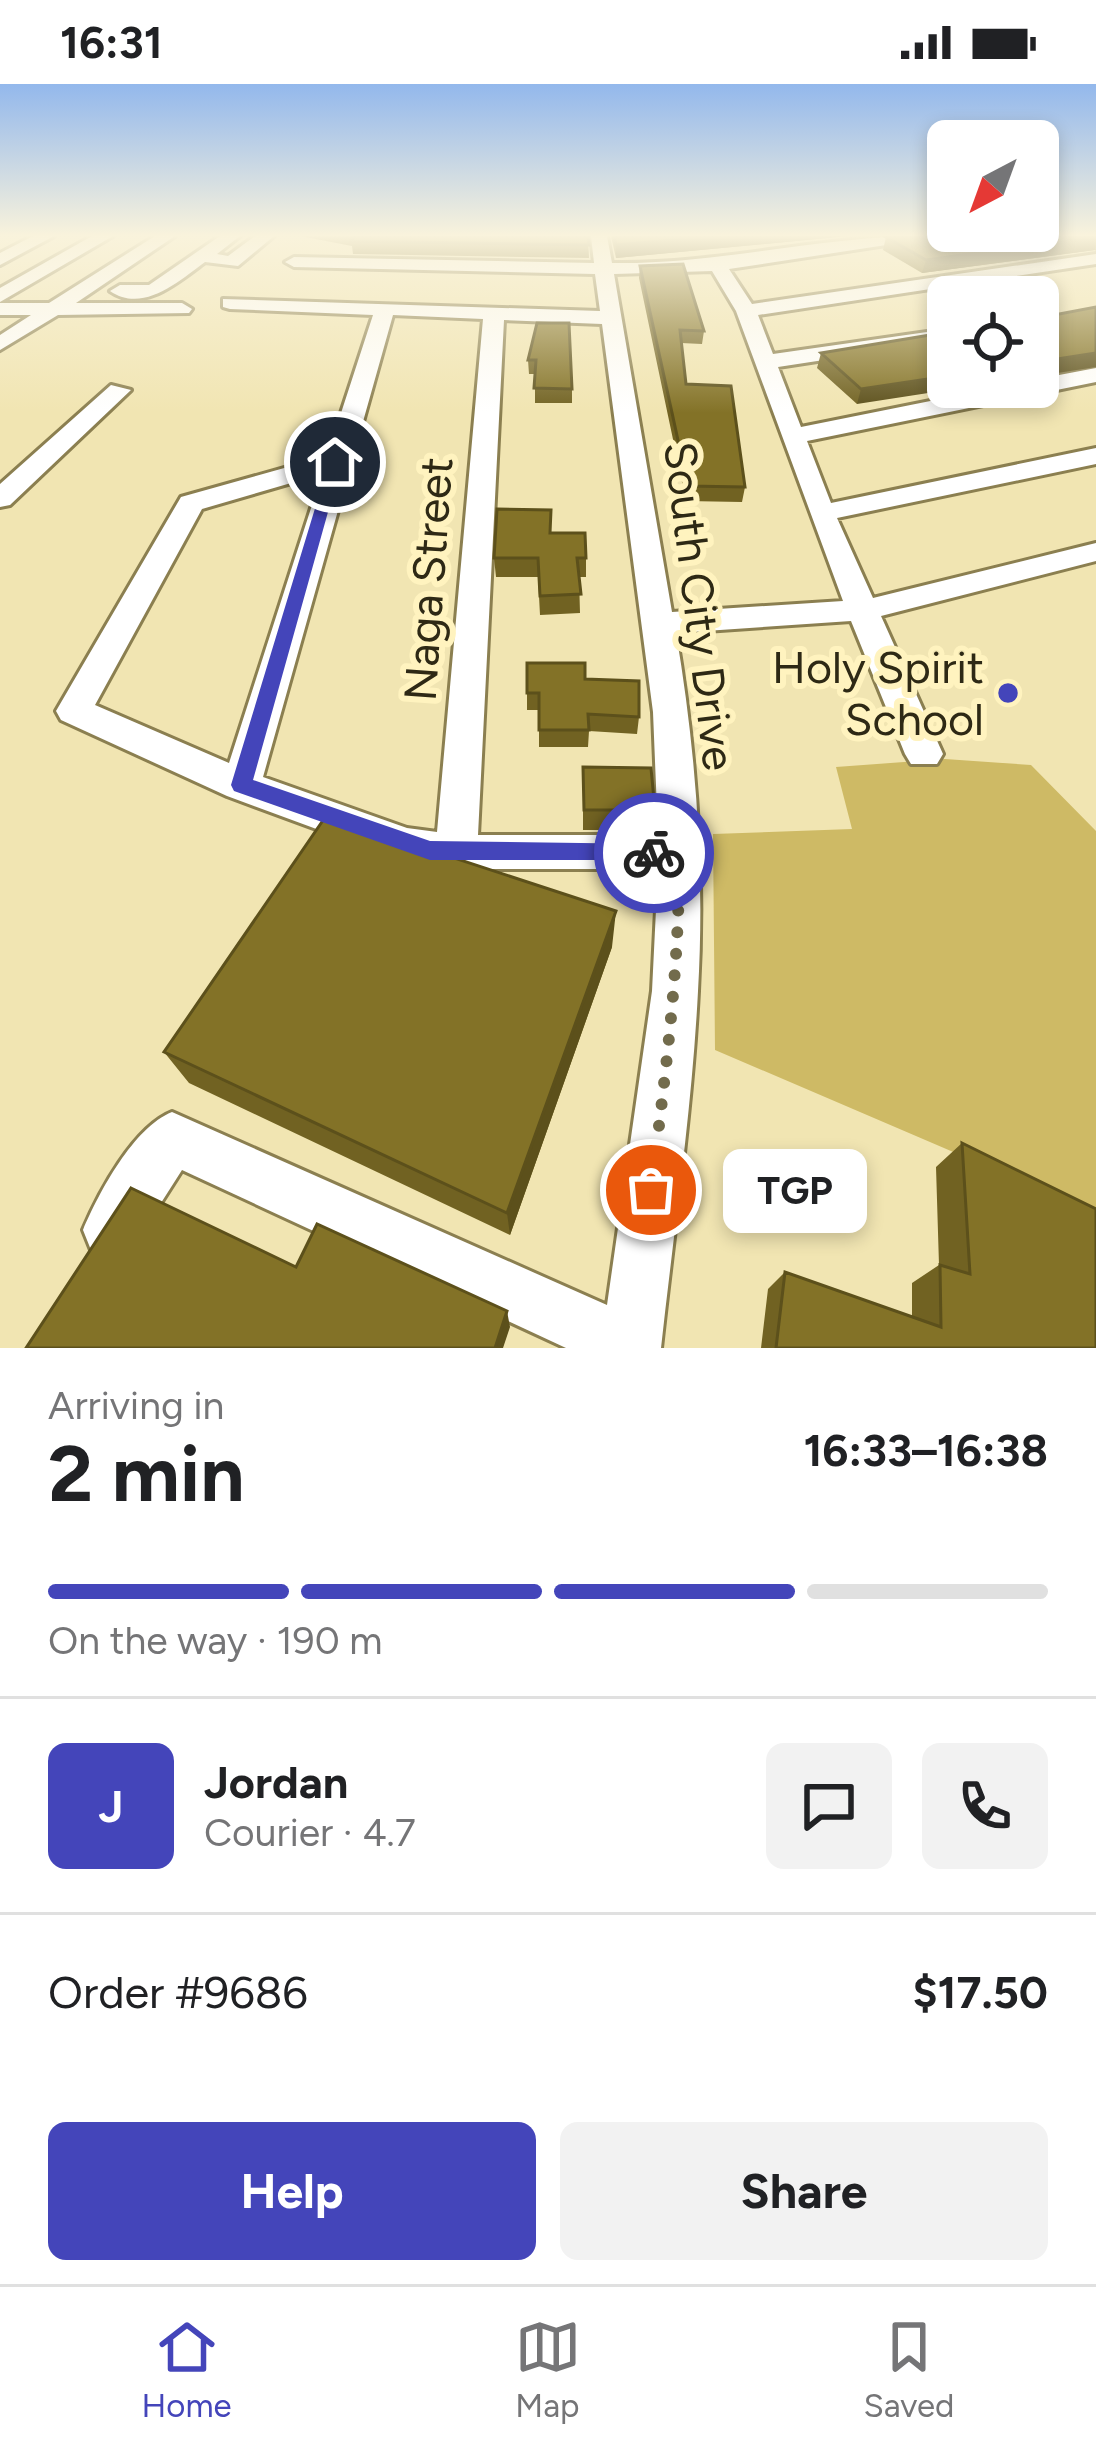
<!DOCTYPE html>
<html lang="en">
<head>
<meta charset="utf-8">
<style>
	body { margin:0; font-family:Figtree,sans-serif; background:#f2f2f2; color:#202124; height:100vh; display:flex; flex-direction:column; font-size:45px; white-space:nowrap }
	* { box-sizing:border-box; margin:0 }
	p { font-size:39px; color:#757577 }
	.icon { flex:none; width:66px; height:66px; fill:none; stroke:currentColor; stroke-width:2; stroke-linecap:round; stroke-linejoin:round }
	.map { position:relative; height:1264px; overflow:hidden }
	.details { display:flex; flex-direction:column; background:#fff; flex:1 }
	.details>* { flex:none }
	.needle { width:78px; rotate:221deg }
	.tools { position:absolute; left:927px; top:36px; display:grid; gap:24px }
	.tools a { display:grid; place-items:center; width:132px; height:132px; border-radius:18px; background:#fff; box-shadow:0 6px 18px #0003; font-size:60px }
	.pin { position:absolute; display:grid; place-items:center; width:102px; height:102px; color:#fff; margin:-51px; border:6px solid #fff; border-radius:50%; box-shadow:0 3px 12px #0007 }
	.courier { position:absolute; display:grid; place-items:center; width:120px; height:120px; margin:-60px; border:9px solid #4445ba; border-radius:50%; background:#fff; color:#222; box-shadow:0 3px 15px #0007 }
	.bubble { position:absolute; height:84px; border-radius:18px; background:#fff; box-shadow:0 6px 18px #0003; font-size:39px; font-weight:700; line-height:84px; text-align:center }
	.headline em { font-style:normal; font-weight:700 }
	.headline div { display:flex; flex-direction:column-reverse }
	.headline { display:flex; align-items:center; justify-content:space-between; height:204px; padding:0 48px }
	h1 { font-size:78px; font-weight:700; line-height:90px }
	.bar { display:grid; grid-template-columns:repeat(4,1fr); gap:18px 12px; align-content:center; height:144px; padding:0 48px }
	.bar i { height:15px; border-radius:9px; background:#e0e0e0 }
	.bar .on { background:#4445ba }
	.bar p { grid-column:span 4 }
	.line { display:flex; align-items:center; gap:30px; padding:0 48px; border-top:3px solid #e0e0e0 }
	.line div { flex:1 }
	.round { display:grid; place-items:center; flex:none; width:126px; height:126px; border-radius:18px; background:#f2f2f2 }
	.action { display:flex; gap:24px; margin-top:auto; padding:24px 48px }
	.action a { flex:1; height:138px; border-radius:18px; background:#4445ba; color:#fff; font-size:48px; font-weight:700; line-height:138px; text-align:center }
	.action a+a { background:#f2f2f2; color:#202124 }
	.status { display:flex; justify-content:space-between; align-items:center; height:84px; padding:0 60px; background:#fff; direction:ltr }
	.status svg { height:33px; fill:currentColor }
	.tab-bar { display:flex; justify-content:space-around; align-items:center; height:168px; border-top:3px solid #e0e0e0; background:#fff; font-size:33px; color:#757577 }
	.tab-bar a { display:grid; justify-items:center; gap:6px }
	.tab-bar .on { color:#4445ba }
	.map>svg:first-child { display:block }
</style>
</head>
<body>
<div class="status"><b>16:31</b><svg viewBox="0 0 49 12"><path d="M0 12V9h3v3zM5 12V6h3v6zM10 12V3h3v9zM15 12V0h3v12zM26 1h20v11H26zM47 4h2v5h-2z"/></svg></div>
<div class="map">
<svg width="1096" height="1264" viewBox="0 0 1096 1264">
	<rect width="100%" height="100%" fill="#f1e5b2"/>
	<path fill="#ceba65" d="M 945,675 L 1031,681 L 1096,747 L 1096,1129 L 715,966 L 713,750 L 852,745 L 836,683 Z"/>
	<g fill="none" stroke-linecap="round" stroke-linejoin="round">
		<defs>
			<path id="minor" d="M 33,152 L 54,152 L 0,181 L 0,169 Z
				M 92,152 L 113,152 L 0,218 L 0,204 Z
				M 155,152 L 175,152 L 76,219 L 182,219 L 192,225 L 189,229 L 58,231 L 0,266 L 0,251 L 31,231 L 0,231 L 0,219 L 49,219 Z
				M 220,152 L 240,152 L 217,170 L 228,172 L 255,152 L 274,152 L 238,182 L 205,178 C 179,197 143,230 110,207 L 120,201 L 149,201 Z
				M 591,152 L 607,152 L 612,179 C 724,181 834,148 945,152 L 729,185 L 752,220 L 1096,170 L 1096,180 L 758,231 L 773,270 L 948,245 L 948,257 L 778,283 L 801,343 L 1000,303 L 1038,303 L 1038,295 L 1096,284 L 1096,298 L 807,357 L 831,419 L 1096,364 L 1096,380 L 837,434 L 873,514 L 1096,459 L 1096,477 L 881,532 L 943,670 L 937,680 L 911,680 L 905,670 L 851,537 L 676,549 C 696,667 705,787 698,907 C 692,1026 674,1145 661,1264 L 566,1264 L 182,1086 L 131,1166 L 111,1174 L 91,1166 L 83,1146 C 99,1108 134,1043 172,1028 L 607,1221 L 652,907 L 658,785 L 456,785 L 406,778 L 227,712 L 61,636 L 56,627 L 181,413 L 327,372 L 373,231 L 230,225 L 223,223 L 223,215 L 600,227 L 595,190 L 294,183 L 285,178 L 294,173 L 594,179 ZM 712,187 L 736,227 L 843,517 L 672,528 L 614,190 ZM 393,231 L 483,235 L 437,748 L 407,744 L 263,693 ZM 504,236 L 602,240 L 653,628 L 658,751 L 478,751 ZM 322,390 L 229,679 L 95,621 L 202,425 Z
				M 111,301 L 131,306 L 10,421 L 0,423 L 0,400 Z"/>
		</defs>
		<use href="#minor" stroke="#8b7f50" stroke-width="6"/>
		<use href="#minor" fill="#fff" fill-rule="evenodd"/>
	</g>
	<path fill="#716222" d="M 300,152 L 588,152 L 589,174 L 353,170 L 352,162 Z
		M 611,152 L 848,152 L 616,174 Z
		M 1096,152 L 1096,167 L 1095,166 L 922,189 L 883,166 L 886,153 Z
		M 640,182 L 704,247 L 702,260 L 681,259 L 686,300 L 745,403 L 742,418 L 686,417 L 639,194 Z
		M 537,239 L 572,305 L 572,319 L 535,319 L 535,290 L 529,290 L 528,276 Z
		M 948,248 L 857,320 L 817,284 L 821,269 Z
		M 551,449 L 586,474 L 586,493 L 579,493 L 580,529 L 540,531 L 538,493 L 496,493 L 494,474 Z
		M 527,579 L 585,595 L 639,633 L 637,650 L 589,647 L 588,663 L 539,663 L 539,626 L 527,626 Z
		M 583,683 L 655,726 L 652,746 L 583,746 Z
		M 612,863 L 510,1151 L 189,999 L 164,968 Z
		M 962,1059 L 1096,1264 L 761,1264 L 768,1205 L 785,1188 L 912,1233 L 912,1199 L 939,1181 L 936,1083 Z"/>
	<path fill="#5c501b" d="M 717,152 L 848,152 L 616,174 L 616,161 Z
		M 1096,153 L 1095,166 L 922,189 L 926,176 Z
		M 1096,269 L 1096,283 L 1038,292 L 1038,278 Z
		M 948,292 L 948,303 L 967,303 L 857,320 L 861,305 Z
		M 616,827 L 612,863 L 510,1151 L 507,1129 Z
		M 507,1227 L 510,1243 L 503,1264 L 495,1264 Z"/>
	<path fill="#837227" stroke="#5c501b" stroke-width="3" d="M 354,152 L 588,152 L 589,161 L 351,157 Z
		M 614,152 L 717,152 L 616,161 Z
		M 893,152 L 1096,152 L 1096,153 L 926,176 L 886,153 Z
		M 683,180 L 704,247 L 680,246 L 686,300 L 731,302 L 745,403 L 688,402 L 640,182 Z
		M 1096,223 L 1096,269 L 1038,278 L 1038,234 Z
		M 537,239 L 569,239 L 572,305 L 534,304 L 536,276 L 528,276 Z
		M 948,248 L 948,292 L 861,305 L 821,269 Z
		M 497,425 L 551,426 L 550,449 L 585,449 L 586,474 L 577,474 L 581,510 L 540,512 L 538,474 L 494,474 Z
		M 527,579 L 585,579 L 585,595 L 639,597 L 639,633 L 588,630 L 589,646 L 539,646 L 539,609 L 527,609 Z
		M 583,683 L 651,684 L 655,726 L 584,726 Z
		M 326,732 L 616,827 L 507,1129 L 164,968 Z
		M 962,1059 L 1096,1125 L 1096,1264 L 776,1264 L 785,1188 L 941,1243 L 940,1181 L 970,1190 Z
		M 131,1104 L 296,1183 L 317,1140 L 507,1227 L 495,1264 L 26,1264 Z"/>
	<linearGradient id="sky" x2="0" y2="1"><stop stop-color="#93b8ec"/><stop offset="0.46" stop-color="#f9f3dc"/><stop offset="1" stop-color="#f9f3dc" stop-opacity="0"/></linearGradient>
	<rect width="1096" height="329" fill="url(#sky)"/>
	<path fill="#4445ba" d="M 330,375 L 342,378 L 253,696 L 430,757 L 654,760 L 662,763 L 662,776 L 430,776 L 234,707 L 231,701 Z"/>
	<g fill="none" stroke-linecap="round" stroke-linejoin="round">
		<path stroke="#726b4c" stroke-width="12" stroke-dasharray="0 21.6" d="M 651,1106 C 665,993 680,882 679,769 L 654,769"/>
	</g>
	<circle fill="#4445ba" stroke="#fff3bf" stroke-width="4.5" cx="1008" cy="609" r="12"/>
	<g text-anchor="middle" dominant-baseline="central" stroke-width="12" stroke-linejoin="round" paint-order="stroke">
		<g font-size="45" fill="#2e2915" stroke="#fff3bf">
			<text transform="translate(428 495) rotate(-86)">Naga Street</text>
			<text transform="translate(700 522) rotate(83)">South City Drive</text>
		</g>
		<g font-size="45" fill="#2e2915" stroke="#fff3bf" text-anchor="end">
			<text x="984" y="583">Holy Spirit<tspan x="984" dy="52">School</tspan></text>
		</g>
	</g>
</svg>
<div class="tools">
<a><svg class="needle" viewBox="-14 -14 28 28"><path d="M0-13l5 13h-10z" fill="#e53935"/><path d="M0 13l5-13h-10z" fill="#757577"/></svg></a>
<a><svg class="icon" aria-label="locate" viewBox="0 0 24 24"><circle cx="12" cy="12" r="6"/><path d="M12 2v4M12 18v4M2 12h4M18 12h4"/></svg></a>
</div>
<div class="pin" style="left:651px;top:1106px;background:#ea580c"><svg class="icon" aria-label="bag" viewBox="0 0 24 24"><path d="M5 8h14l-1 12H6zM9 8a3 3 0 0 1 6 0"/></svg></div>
<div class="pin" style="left:335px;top:378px;background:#1f2937"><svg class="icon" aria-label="home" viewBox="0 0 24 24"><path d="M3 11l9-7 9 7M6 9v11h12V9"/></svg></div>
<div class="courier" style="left:654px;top:769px"><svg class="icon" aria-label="bike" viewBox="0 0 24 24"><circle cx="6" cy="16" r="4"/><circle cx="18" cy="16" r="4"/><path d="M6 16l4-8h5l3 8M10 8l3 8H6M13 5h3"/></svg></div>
<div class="bubble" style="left:723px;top:1065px;width:144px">TGP</div>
</div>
<section class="details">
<div class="headline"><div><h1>2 min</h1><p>Arriving in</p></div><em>16:33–16:38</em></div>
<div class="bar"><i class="on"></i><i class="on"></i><i class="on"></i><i></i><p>On the way · 190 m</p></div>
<div class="line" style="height:216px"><b class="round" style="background:#4445ba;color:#fff">J</b><div><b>Jordan</b><p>Courier · 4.7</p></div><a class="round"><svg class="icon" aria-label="chat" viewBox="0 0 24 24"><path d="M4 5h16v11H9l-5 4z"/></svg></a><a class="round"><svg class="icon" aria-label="phone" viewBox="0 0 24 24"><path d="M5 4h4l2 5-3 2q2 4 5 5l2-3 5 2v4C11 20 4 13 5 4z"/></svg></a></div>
<div class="line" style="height:156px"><div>Order #9686</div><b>$17.50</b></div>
<div class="action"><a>Help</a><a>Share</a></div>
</section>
<nav class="tab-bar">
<a class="on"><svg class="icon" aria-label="home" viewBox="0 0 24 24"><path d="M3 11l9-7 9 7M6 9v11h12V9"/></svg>Home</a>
<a><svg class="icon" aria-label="map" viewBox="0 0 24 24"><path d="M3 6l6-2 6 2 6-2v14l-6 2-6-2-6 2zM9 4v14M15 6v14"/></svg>Map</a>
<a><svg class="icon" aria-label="saved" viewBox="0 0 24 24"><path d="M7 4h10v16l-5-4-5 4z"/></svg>Saved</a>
</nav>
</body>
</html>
